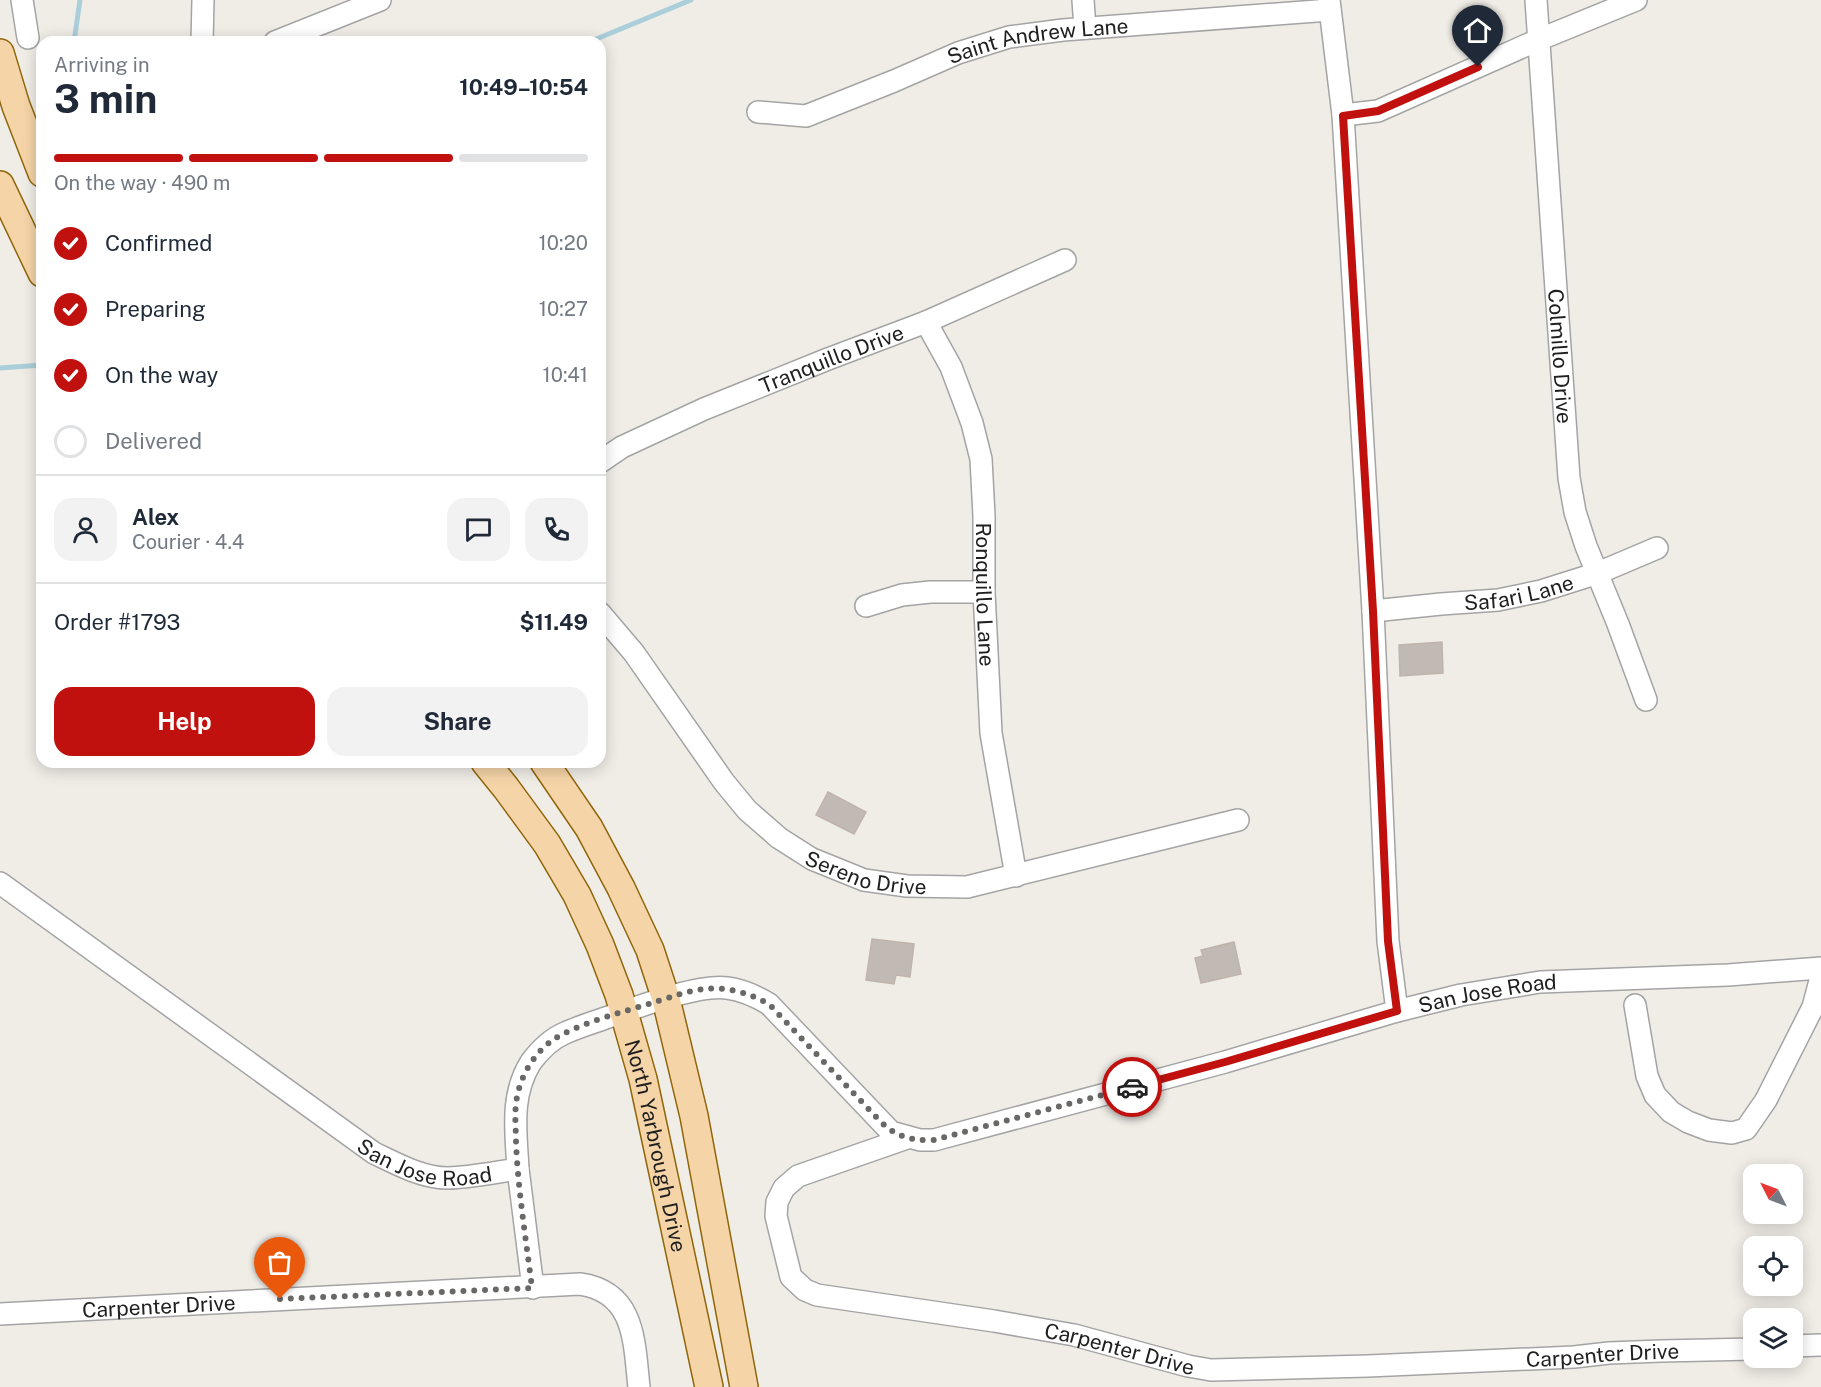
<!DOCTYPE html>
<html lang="en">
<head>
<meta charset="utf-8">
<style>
	body { margin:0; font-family:"Public Sans",sans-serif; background:#f2f2f3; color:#1f2937; height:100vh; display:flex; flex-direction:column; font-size:22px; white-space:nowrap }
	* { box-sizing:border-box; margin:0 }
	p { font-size:20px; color:#747a83 }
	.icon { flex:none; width:33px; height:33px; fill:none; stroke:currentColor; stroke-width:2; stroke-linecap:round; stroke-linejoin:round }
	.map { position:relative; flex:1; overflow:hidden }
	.panel { position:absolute; left:36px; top:36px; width:570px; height:732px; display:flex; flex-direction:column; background:#fff; border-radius:18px; box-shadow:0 3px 15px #0003 }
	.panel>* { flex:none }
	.needle { width:39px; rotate:312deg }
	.controls { position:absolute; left:1743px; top:1164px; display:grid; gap:12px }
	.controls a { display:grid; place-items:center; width:60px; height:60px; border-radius:12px; background:#fff; box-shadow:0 3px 15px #0003; font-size:30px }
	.pin { position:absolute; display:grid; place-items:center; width:51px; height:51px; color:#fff; margin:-62px -26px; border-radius:50% 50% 50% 0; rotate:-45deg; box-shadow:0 0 6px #0007 }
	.pin .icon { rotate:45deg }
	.courier { position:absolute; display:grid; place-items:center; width:60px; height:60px; margin:-30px; border:4px solid #c1110f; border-radius:50%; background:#fff; color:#222; box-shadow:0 2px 8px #0007 }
	.overview em { font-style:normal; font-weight:700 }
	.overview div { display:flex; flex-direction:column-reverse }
	.overview { display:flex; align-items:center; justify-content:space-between; height:102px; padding:0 18px }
	h1 { font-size:39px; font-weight:700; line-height:45px }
	.bar { display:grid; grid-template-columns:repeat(4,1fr); gap:9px 6px; align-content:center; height:72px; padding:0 18px }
	.bar i { height:8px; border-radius:4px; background:#e0e1e3 }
	.bar .active { background:#c1110f }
	.bar p { grid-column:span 4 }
	.line { display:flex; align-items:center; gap:15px; padding:0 18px; border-top:2px solid #e0e1e3 }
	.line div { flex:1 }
	.round { display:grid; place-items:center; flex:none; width:63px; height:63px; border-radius:18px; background:#f2f2f3 }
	ol { padding:0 18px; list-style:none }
	li { display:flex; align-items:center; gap:18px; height:66px }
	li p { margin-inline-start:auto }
	li .icon { padding:6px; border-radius:50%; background:#c1110f; color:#fff; stroke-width:4 }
	li:last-child { color:#747a83 }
	li i { width:33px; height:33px; border:3px solid #e0e1e3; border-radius:50% }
	.cta { display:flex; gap:12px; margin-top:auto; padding:12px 18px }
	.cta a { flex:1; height:69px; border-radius:18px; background:#c1110f; color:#fff; font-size:24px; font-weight:700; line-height:69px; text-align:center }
	.cta a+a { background:#f2f2f3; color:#1f2937 }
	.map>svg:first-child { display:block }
</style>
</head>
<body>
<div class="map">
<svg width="1821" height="1387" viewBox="0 0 1821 1387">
	<rect width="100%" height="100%" fill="#f0ede7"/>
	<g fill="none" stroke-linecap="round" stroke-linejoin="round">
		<path stroke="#abcfda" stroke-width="5" d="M 74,42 L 80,0
			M 589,42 L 691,0
			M 0,368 L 42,365"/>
	</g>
	<path fill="#c0b9b4" stroke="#c0b4aa" stroke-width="1.5" d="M 1442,642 L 1443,673 L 1400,676 L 1399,645 Z
		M 828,792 L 866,812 L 854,834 L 816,815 Z
		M 872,939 L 914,944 L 910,977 L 896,975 L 894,984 L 866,980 Z
		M 1234,942 L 1241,974 L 1201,983 L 1195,958 L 1203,956 L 1201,950 Z"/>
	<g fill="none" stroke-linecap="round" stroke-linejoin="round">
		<defs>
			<g id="minor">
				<path d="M 22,0 L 28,38"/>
				<path d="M 1083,0 L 1085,28"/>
				<path d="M 1329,0 L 1343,115 L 1373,611 L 1388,941 L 1397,1011"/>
				<path id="s1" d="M 1536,0 L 1569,478 L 1575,512 L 1586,546 L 1618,624 L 1646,700"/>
				<path d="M 202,42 L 203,0"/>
				<path d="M 275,42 L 380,0"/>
				<path id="s2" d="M 758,112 L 806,116 L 894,81 L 958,53 L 1009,37 L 1063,30 L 1330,10"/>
				<path d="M 1343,115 L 1378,111 L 1538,40 L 1636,0"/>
				<path id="s3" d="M 926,322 L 951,367 L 972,423 L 981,459 L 984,516 L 984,592 L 991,733 L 1016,876"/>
				<path id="s4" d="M 600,462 L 622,447 L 704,409 L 828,359 L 926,322 L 1065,260"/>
				<path d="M 866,606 L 902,595 L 930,592 L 984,592"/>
				<path id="s5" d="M 1373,611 L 1441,604 L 1498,600 L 1541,591 L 1598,573 L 1657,548"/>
				<path id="s6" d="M 600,613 L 634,653 L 724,782 L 747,810 L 779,838 L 812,859 L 864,880 L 907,886 L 967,887 L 1238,820"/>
				<path id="s7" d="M 0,883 L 374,1153 C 397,1164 422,1178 448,1178 C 468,1178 497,1172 518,1169 C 516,1132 510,1095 531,1062 C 540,1050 551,1039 565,1033 C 576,1028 588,1024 600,1020 C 630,1010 696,984 727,988 C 742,990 756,996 769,1004 L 891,1132 L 920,1140 L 934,1140 L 1225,1062 L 1397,1011 L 1461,995 L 1540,982 L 1728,975 L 1821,968"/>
				<path d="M 1635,1005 L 1647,1076 L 1655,1095 L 1671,1112 L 1688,1122 L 1709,1130 L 1732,1133 L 1746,1129 L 1766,1100 L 1813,1007 L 1821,977"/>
				<path id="s8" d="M 907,1138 L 798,1176 L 784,1188 L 777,1202 L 776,1216 L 791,1277 L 805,1290 L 817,1295 L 994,1321 L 1074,1335 L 1188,1366 L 1211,1370 L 1368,1366 L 1574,1357 L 1609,1353 L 1661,1351 L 1754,1349"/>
				<path d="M 518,1169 L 533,1288"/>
				<path id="s9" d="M 0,1314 L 580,1284 C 636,1292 634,1343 639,1387"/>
				<path d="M 1792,1346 L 1821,1345"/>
			</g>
			<g id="major">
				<path d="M 0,53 L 16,106 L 42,173"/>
				<path d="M 0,185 L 42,273"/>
				<path id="s10" d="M 485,762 L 506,788 L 547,844 L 577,895 L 600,945 L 619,995 L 643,1079 L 709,1387"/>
				<path d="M 544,762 L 589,828 L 621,888 L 650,950 L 666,999 L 694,1116 L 744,1387"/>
			</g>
		</defs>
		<use href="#minor" stroke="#a4a4a4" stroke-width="24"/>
		<use href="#major" stroke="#90660b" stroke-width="30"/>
		<use href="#minor" stroke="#fff" stroke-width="21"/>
		<use href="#major" stroke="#f5d4a7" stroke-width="27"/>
	</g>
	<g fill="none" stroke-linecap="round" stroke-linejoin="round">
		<path stroke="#696866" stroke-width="6" stroke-dasharray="0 10.8" d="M 280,1299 L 532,1288 C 526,1239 518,1191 516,1142 C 516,1127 514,1112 517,1097 C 521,1075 535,1052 553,1040 C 573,1026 618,1013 642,1006 C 694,990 718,977 769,1004 L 879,1120 C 896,1137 911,1141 934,1140 L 1132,1087"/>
		<path stroke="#c1110f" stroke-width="8" d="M 1132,1087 L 1225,1062 L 1397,1011 L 1388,941 L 1373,611 L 1343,116 L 1378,111 L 1478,67"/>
	</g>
	<g text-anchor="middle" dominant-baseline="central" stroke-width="4.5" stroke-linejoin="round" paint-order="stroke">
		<g font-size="21" fill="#202020" stroke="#fff">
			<text stroke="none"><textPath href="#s2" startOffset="294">Saint Andrew Lane</textPath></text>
			<text stroke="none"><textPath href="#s1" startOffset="357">Colmillo Drive</textPath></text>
			<text stroke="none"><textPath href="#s4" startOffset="254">Tranquillo Drive</textPath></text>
			<text stroke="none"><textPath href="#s5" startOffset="147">Safari Lane</textPath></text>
			<text stroke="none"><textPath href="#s3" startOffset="284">Ronquillo Lane</textPath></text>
			<text stroke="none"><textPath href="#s6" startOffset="384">Sereno Drive</textPath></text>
			<text stroke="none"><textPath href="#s7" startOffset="1774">San Jose Road</textPath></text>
			<text stroke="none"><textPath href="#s10" startOffset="426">North Yarbrough Drive</textPath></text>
			<text stroke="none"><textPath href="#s7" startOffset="514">San Jose Road</textPath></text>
			<text stroke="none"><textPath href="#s9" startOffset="159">Carpenter Drive</textPath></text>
			<text stroke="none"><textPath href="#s8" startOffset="566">Carpenter Drive</textPath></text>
			<text stroke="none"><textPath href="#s8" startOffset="1052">Carpenter Drive</textPath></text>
		</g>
	</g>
</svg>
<div class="controls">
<a><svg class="needle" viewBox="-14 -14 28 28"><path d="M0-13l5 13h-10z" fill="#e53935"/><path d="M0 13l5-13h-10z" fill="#747a83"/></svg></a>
<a><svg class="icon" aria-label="locate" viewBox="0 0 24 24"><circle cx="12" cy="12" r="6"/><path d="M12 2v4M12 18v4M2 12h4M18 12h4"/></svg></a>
<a><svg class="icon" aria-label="layers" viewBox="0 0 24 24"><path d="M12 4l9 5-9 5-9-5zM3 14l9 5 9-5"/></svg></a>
</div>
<div class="pin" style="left:280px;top:1299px;background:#ea580c"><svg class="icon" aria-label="bag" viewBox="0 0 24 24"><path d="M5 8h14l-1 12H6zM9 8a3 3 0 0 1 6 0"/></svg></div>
<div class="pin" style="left:1478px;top:67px;background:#1f2937"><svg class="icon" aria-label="home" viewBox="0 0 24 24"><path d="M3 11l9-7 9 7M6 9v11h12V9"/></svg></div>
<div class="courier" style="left:1132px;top:1087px"><svg class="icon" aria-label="car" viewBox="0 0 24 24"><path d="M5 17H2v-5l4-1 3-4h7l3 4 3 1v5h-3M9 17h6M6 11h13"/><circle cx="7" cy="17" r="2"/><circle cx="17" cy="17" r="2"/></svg></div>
<section class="panel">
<div class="overview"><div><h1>3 min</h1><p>Arriving in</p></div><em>10:49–10:54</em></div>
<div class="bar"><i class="active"></i><i class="active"></i><i class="active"></i><i></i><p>On the way · 490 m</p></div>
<ol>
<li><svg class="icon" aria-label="check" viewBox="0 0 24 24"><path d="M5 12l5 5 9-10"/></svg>Confirmed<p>10:20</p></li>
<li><svg class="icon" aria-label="check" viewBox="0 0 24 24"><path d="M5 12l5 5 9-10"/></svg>Preparing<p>10:27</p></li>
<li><svg class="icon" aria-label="check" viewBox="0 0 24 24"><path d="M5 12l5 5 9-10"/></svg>On the way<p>10:41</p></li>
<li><i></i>Delivered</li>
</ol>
<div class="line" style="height:108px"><a class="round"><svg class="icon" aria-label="person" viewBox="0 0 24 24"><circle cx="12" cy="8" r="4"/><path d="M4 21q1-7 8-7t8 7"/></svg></a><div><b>Alex</b><p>Courier · 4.4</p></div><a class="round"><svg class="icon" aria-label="chat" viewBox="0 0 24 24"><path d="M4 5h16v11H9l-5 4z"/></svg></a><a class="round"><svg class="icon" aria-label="phone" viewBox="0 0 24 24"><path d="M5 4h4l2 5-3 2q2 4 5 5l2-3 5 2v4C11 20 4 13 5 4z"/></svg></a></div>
<div class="line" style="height:78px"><div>Order #1793</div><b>$11.49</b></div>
<div class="cta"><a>Help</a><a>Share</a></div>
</section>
</div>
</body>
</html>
